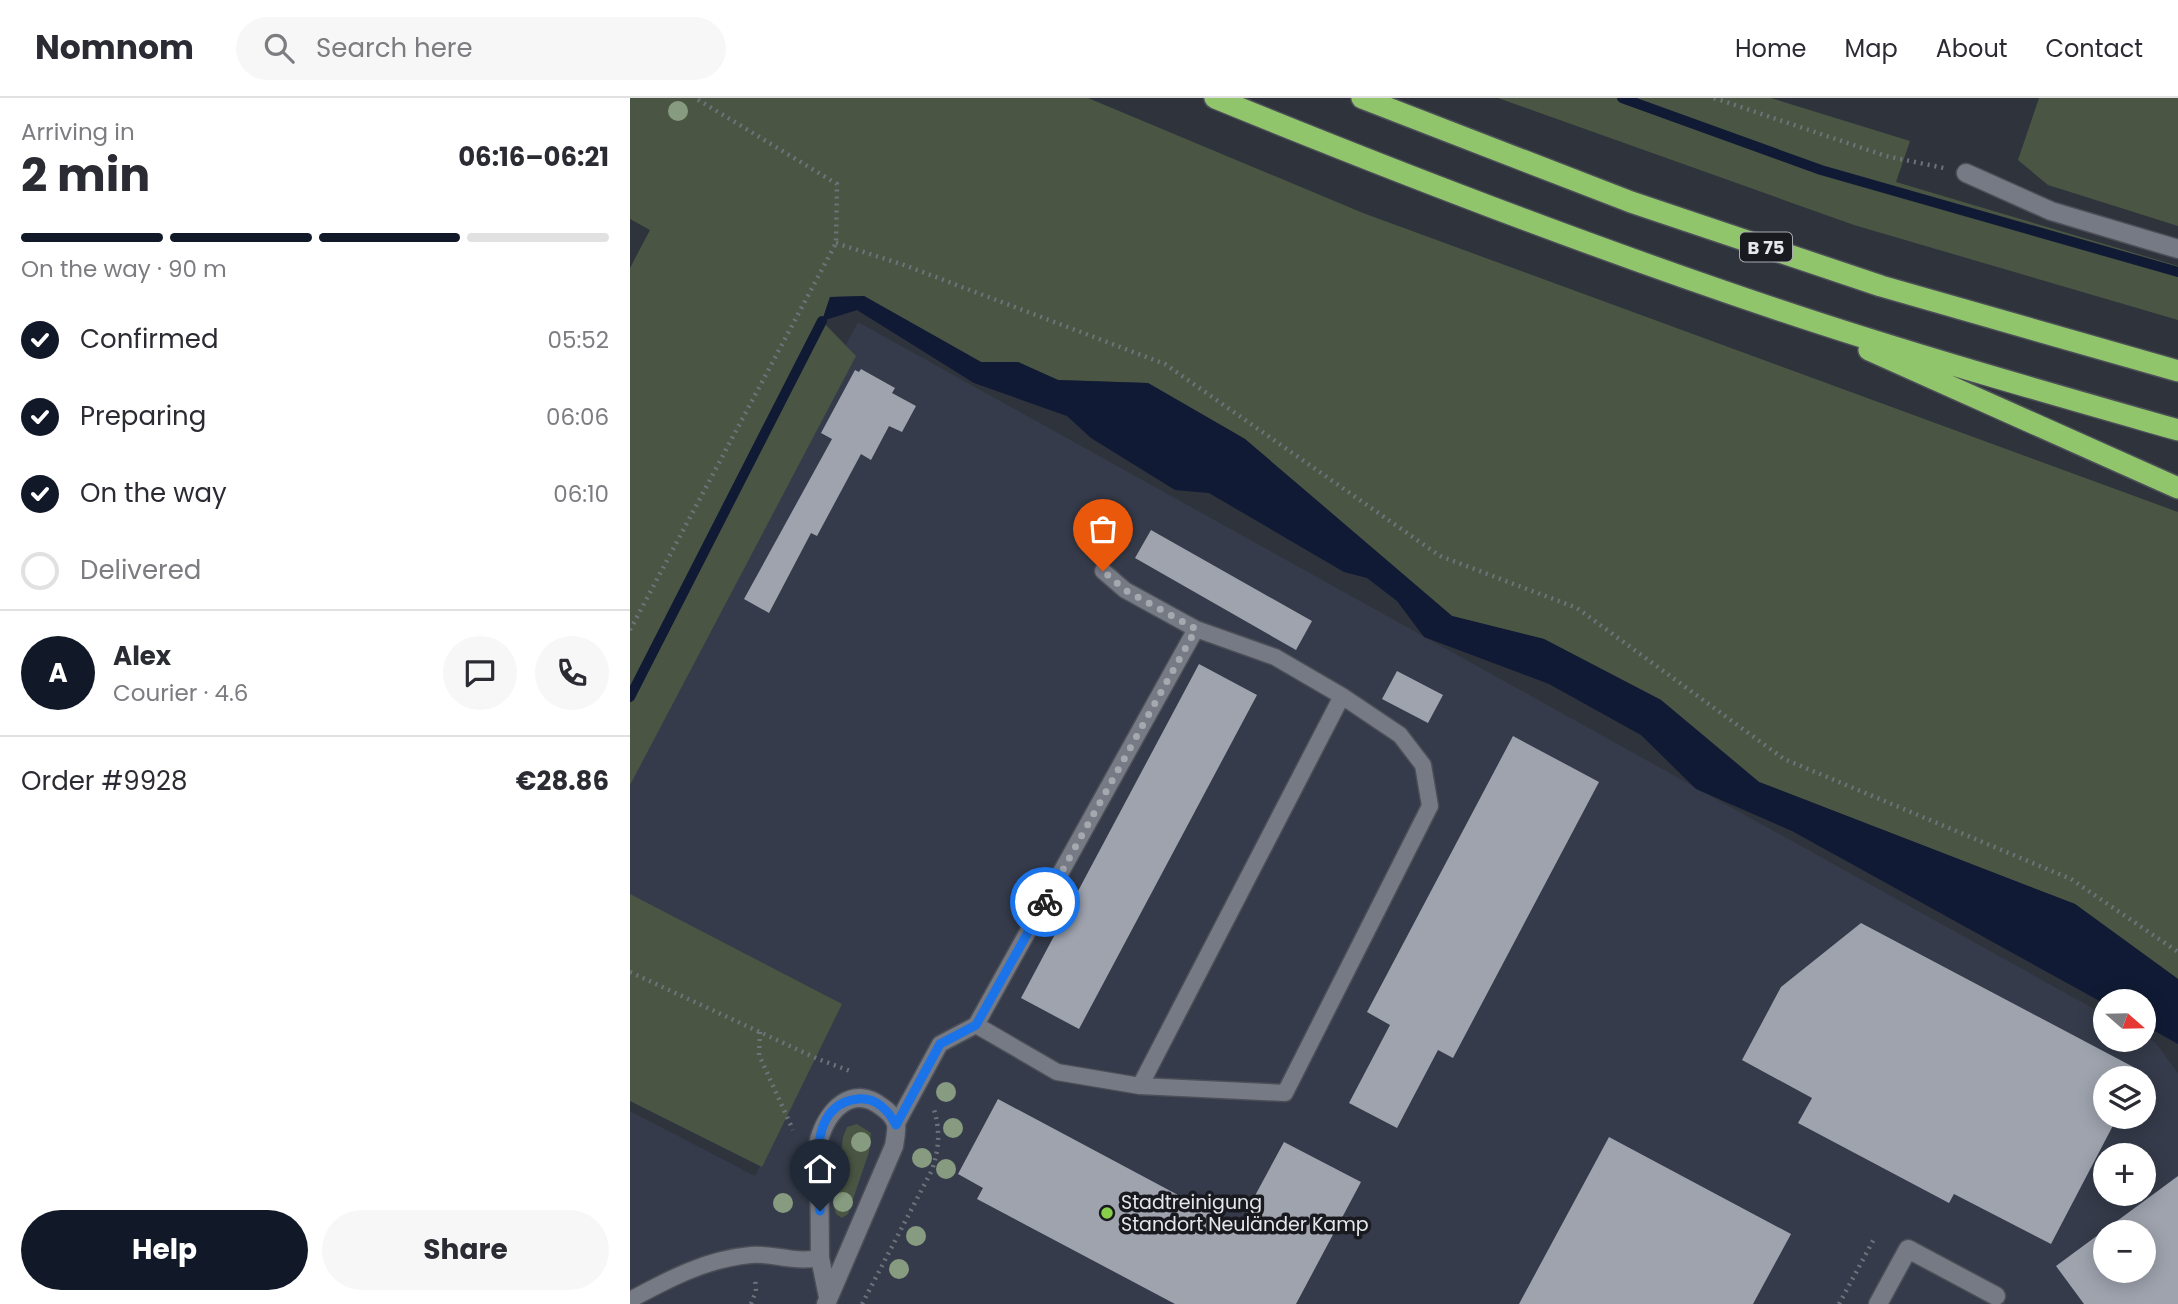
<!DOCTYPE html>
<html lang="en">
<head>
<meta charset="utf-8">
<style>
	body { margin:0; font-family:Poppins,sans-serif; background:#f7f7f7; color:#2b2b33; height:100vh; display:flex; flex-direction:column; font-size:26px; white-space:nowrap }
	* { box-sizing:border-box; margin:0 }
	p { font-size:23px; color:#7c7c81 }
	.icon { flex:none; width:38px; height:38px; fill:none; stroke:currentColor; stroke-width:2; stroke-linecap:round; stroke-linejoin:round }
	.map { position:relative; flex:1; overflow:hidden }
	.drawer { display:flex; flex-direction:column; background:#fff; width:630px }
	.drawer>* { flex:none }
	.needle { width:46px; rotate:110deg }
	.controls { position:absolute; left:1463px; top:891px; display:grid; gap:14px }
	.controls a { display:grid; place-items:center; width:63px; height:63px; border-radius:50%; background:#fff; box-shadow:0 4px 18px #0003; font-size:35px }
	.pin { position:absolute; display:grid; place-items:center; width:60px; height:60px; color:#fff; margin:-72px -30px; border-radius:50% 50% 50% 0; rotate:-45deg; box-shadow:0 0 7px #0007 }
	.pin .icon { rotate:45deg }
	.courier { position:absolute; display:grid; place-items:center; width:70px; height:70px; margin:-35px; border:5px solid #1a73e8; border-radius:50%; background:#fff; color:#222; box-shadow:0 2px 9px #0007 }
	.head em { font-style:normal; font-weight:700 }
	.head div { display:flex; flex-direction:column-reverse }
	.head { display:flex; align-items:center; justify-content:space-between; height:119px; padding:0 21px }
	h1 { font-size:46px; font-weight:700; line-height:52px }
	.bar { display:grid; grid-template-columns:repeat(4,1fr); gap:10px 7px; align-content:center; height:84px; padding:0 21px }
	.bar i { height:9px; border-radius:5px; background:#e1e1e2 }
	.bar .on { background:#111827 }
	.bar p { grid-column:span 4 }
	.line { display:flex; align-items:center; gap:18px; padding:0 21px; border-top:2px solid #e1e1e2 }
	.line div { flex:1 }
	.round { display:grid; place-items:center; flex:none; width:74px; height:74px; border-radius:37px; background:#f7f7f7 }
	ol { padding:0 21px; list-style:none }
	li { display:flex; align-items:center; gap:21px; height:77px }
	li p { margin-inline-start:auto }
	li .icon { padding:7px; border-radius:50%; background:#111827; color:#fff; stroke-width:4 }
	li:last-child { color:#7c7c81 }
	li i { width:38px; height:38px; border:4px solid #e1e1e2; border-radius:50% }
	.action { display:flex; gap:14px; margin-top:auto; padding:14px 21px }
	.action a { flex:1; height:80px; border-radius:42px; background:#111827; color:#fff; font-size:28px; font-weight:700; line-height:80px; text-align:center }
	.action a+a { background:#f7f7f7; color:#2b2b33 }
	header { display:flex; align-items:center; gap:42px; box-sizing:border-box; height:98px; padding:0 35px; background:#fff; border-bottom:2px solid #e1e1e2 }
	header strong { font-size:33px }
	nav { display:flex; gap:38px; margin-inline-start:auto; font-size:24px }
	.search { width:490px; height:63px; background:#f7f7f7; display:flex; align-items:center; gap:18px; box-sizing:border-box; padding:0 24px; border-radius:38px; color:#7c7c81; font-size:26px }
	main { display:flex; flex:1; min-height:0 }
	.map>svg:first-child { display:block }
</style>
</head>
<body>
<header>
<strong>Nomnom</strong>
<div class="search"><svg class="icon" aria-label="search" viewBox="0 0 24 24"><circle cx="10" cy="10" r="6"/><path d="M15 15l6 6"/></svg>Search here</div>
<nav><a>Home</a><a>Map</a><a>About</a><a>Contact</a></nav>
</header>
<main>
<section class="drawer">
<div class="head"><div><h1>2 min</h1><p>Arriving in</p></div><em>06:16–06:21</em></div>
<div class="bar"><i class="on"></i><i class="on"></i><i class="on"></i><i></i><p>On the way · 90 m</p></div>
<ol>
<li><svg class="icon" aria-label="check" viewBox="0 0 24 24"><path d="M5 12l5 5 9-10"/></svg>Confirmed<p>05:52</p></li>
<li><svg class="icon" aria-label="check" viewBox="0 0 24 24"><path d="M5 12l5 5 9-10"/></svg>Preparing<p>06:06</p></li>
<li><svg class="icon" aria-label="check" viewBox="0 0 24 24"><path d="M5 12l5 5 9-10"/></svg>On the way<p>06:10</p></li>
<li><i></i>Delivered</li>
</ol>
<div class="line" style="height:126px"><b class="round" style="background:#111827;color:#fff">A</b><div><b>Alex</b><p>Courier · 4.6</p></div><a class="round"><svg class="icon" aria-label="chat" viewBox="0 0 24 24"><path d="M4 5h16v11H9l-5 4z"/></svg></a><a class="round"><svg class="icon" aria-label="phone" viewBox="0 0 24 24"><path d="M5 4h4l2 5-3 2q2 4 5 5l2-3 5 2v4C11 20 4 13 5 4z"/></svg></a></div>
<div class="line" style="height:91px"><div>Order #9928</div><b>€28.86</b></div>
<div class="action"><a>Help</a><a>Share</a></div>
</section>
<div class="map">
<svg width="1548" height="1206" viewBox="0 0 1548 1206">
	<rect width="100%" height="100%" fill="#2f333c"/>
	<path fill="#353b4a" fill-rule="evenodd" d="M 228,224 L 1475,917 L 1475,942 L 1514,942 L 1514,938 L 1525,944 L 1548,975 L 1548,1206 L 0,1206 L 0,1013 L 125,1078 L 207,915 L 0,804 L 0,653 ZM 1475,980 L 1514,980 L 1514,1018 L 1475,1018 ZM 1475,1057 L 1514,1057 L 1514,1096 L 1475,1096 ZM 1475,1134 L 1514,1134 L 1514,1172 L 1475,1172 Z"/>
	<path fill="#4a5643" d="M 0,0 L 458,0 L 733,115 L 1548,414 L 1548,881 L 1445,806 L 1129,684 L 1031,602 L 914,541 L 822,518 L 615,341 L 518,285 L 428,282 L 388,264 L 351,264 L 234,198 L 200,199 L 192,223 L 226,258 L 0,687 L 0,170 L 20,132 L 0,121 Z
		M 868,0 L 1141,0 L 1280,43 L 1266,84 L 1548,168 L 1548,222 L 1224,127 Z
		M 1409,0 L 1548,0 L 1548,128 L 1418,87 L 1388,62 Z
		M 0,796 L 212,906 L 132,1069 L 0,1003 Z
		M 227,1026 L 241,1035 L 239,1054 L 218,1116 L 212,1120 L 206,1116 L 204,1109 L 213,1039 L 217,1029 Z"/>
	<path fill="#101a34" d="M 234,198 L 351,264 L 388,264 L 428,282 L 518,285 L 615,341 L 822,518 L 914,541 L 1031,602 L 1129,684 L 1445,806 L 1548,881 L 1548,946 L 1514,927 L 1514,903 L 1475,903 L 1475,906 L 1162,733 L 1066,691 L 1011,637 L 919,586 L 794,539 L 767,503 L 737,480 L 714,474 L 579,395 L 545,392 L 461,340 L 437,318 L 344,285 L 227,212 L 192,223 L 200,199 Z"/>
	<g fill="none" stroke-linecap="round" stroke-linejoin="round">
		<path stroke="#101a34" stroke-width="10" d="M 992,0 L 1191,72 L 1548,174
			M 0,599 L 192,223"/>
	</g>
	<path fill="#9ea3ae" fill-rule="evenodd" d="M 231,271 L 265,290 L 262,295 L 286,308 L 272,334 L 259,328 L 241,362 L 231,356 L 187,438 L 181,435 L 139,515 L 114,501 L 202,341 L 191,335 L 225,272 L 229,274 Z
		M 521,432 L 682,523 L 666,552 L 505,460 Z
		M 569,566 L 627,597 L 449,931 L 391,900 Z
		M 767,573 L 813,597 L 798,625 L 752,601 Z
		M 883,638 L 969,684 L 823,960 L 808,952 L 767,1030 L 719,1005 L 760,927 L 737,914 Z
		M 1231,825 L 1511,973 L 1508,980 L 1475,980 L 1475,1018 L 1488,1018 L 1421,1146 L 1324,1096 L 1319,1105 L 1168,1025 L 1182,1000 L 1112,962 L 1151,889 Z
		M 368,1001 L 608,1129 L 654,1044 L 731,1084 L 666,1206 L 545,1206 L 347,1101 L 353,1090 L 328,1076 Z
		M 979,1039 L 1161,1136 L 1123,1206 L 889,1206 Z
		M 1548,1078 L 1548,1206 L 1454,1206 L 1426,1168 ZM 1475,1134 L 1514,1134 L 1514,1172 L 1475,1172 Z"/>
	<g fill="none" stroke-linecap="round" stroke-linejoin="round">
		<defs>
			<path id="lane" d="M 346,927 L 427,974 L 510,988 L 712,598 L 645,559 L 566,531
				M 510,988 L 655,995 L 800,708 L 793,667 L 770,637 L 712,598
				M 266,1027 L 310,946 L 346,927 L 566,531 L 495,492 L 473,473
				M 0,1202 C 39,1181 76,1161 121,1157 C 145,1155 161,1165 190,1160"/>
			<path id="street" d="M 1336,75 L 1421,113 L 1548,151
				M 196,1206 L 264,1048 C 265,1042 267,1032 266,1026 C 264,1019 258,1013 252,1009 C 222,985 197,1013 189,1042 L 190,1160 L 198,1199
				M 1248,1206 L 1278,1151 L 1366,1198"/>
			<path id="highway" d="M 585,0 C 771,76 958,148 1149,212 C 1280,256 1415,294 1548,332
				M 732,0 L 1001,104 L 1251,188 L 1548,273
				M 1239,252 L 1548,390"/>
		</defs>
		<use href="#lane" stroke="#4c4f57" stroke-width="19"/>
		<use href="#street" stroke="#4c4f57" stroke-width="21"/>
		<use href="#highway" stroke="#4c4f57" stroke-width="24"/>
		<path stroke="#6e727a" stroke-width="4.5" stroke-dasharray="2 5" stroke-linecap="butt" d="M 1084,0 L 1256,58 L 1314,70
			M 206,145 L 274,167 L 535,266 L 810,458 L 947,510 L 1154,661 L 1441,781 L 1548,854
			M 0,532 L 206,145 L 207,86 L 65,0
			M 0,874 L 188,961 L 223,974
			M 130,934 L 129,957 L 163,1032
			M 121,1206 L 126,1193 L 125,1179
			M 232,1206 L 302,1072 C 310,1048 310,1031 303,1008
			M 1209,1206 L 1244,1141"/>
		<use href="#lane" stroke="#767a85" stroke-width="16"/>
		<use href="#street" stroke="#767a85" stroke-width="18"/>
		<use href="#highway" stroke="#90c56b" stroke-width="21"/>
	</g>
	<g fill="#869b80">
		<circle cx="48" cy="13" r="10"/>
		<circle cx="316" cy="994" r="10"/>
		<circle cx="323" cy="1030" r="10"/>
		<circle cx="231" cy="1044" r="10"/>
		<circle cx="292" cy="1060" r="10"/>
		<circle cx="316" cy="1071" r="10"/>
		<circle cx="213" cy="1104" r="10"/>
		<circle cx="153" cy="1105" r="10"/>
		<circle cx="286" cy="1138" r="10"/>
		<circle cx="269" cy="1171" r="10"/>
	</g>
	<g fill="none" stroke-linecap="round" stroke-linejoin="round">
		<path stroke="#a5a8af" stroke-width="7" stroke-dasharray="0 12.6" d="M 415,804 L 566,531 L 495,492 L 473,473"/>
		<path stroke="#1a73e8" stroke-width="9" d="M 190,1113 C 189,1075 176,1006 228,1001 C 246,999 259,1013 266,1027 L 310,946 L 346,927 L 415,804"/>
	</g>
	<circle fill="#87cf4a" stroke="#191a1f" stroke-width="2.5" cx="477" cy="1115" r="7"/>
	<g text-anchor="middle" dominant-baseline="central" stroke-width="7" stroke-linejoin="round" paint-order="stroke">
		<rect fill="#191a1f" stroke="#a7aaaf" stroke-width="2" x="1110" y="134.5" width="52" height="29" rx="5"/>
		<g font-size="18" font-weight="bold" fill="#e4e7ed">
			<text x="1136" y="149">B 75</text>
		</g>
		<g font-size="19" fill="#e4e7ed" stroke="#191a1f" text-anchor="start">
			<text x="491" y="1104">Stadtreinigung<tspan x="491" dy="22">Standort Neuländer Kamp</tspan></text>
		</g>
	</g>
</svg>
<div class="controls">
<a><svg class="needle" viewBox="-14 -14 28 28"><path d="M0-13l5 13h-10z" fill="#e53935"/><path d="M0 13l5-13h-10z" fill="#7c7c81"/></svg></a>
<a><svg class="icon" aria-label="layers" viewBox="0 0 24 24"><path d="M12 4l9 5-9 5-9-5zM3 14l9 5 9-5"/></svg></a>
<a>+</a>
<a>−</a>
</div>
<div class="pin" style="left:473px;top:473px;background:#ea580c"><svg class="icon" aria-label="bag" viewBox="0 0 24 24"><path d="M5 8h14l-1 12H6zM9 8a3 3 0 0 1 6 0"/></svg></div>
<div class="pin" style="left:190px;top:1113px;background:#1f2937"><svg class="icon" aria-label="home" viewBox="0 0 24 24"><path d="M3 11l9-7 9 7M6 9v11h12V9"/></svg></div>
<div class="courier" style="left:415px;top:804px"><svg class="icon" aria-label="bike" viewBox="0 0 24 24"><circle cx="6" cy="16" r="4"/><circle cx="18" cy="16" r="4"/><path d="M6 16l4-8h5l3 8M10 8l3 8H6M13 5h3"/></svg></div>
</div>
</main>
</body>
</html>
